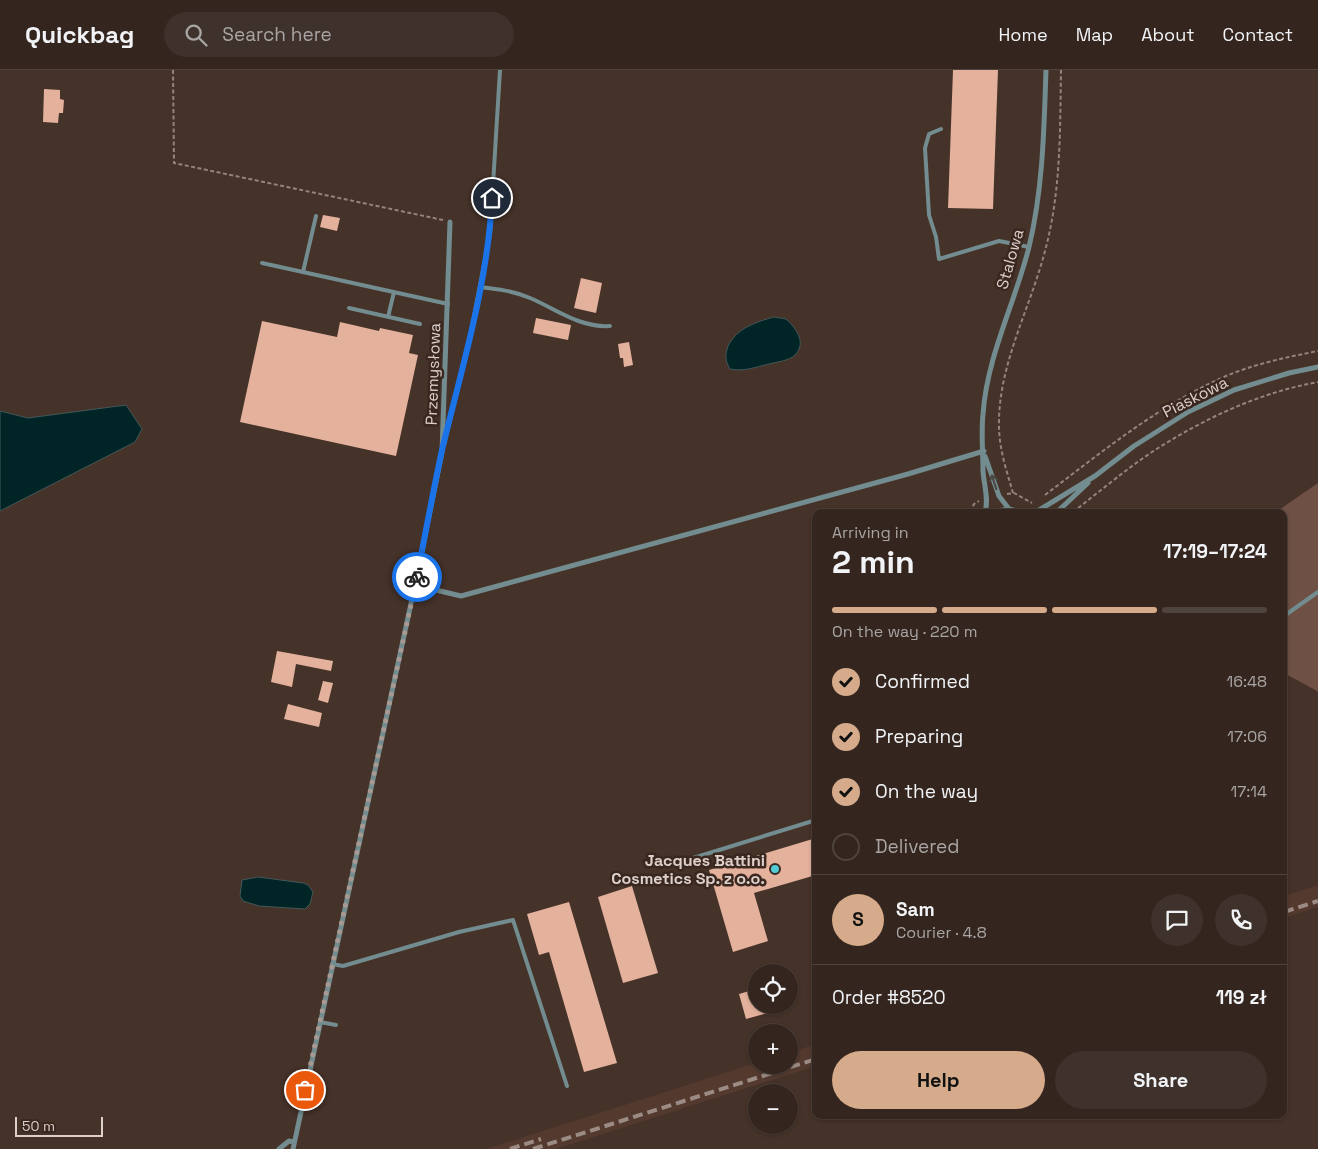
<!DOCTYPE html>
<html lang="en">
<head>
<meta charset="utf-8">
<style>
	body { margin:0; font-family:"Space Grotesk",sans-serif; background:#3f322c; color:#f1f3f6; height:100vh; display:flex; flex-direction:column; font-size:19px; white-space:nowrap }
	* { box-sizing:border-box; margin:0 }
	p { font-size:16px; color:#a9a5a4 }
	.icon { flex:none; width:28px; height:28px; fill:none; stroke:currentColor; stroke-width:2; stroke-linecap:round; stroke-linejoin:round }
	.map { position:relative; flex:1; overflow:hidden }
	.panel { position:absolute; left:812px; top:439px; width:475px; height:610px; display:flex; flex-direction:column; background:#34261f; border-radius:10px; box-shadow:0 1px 4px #0004,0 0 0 1px #4e433d }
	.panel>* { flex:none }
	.buttons { position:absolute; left:748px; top:894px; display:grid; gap:10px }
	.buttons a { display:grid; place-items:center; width:50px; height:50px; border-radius:50%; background:#34261f; box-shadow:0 1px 4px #0004,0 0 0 1px #4e433d; font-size:25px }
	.scale { position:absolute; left:15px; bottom:12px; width:88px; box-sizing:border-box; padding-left:5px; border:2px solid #ddd0cb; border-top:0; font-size:14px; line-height:18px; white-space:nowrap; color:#ddd0cb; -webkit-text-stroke:4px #3a2820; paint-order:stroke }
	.pin { position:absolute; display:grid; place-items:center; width:42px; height:42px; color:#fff; margin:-21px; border:2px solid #fff; border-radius:50%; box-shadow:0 1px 5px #0007 }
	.courier { position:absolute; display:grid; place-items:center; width:50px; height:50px; margin:-25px; border:4px solid #1a73e8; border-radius:50%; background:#fff; color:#222; box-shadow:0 1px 6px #0007 }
	.head em { font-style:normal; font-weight:800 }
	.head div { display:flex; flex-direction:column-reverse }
	.head { display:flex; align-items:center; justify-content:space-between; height:85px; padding:0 20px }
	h1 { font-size:32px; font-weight:800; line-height:38px }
	.bar { display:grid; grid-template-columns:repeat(4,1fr); gap:8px 5px; align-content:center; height:60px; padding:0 20px }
	.bar i { height:6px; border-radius:4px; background:#4e433d }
	.bar .on { background:#d6ab8b }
	.bar p { grid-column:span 4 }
	.line { display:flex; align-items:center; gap:12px; padding:0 20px; border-top:1px solid #4e433d }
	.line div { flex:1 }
	.round { display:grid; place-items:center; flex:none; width:52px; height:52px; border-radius:26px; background:#3f322c }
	ol { padding:0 20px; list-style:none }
	li { display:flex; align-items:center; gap:15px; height:55px }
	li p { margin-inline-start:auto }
	li .icon { padding:5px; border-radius:50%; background:#d6ab8b; color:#111; stroke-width:4 }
	li:last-child { color:#a9a5a4 }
	li i { width:28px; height:28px; border:2px solid #4e433d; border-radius:50% }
	.action { display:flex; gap:10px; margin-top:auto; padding:10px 20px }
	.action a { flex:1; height:58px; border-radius:30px; background:#d6ab8b; color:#111; font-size:20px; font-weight:800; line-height:58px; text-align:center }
	.action a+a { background:#3f322c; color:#f1f3f6 }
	header { display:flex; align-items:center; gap:30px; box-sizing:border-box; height:70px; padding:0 25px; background:#34261f; border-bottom:1px solid #4e433d }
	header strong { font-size:24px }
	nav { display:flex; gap:28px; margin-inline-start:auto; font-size:18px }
	.search { width:350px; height:45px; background:#3f322c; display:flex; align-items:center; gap:12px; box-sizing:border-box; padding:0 18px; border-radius:28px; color:#a9a5a4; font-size:19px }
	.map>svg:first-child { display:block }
</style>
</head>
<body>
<header>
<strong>Quickbag</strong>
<div class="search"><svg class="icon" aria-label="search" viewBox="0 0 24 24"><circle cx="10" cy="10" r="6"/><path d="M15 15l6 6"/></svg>Search here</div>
<nav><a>Home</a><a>Map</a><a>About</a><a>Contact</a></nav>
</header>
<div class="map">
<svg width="1318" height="1079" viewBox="0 0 1318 1079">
	<rect width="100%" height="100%" fill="#453229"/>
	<path fill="#53392e" d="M 1318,815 L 1318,837 L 1284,848 L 1284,826 Z
		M 816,974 L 816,996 L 556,1079 L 486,1079 L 756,993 L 756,995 L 789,995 L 789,983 Z"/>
	<path fill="#6e5144" d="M 1318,413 L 1318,623 L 1317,621 L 1284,603 L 1284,442 L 1276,442 Z"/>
	<path fill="#012427" stroke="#435858" d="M 774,247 L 786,249 C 796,258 807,273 795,285 C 789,291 776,292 769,294 C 756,297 743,302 730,299 C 725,291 725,285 728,276 C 737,258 756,252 774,247 Z
		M 126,335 L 142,359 L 135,372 L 0,441 L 0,341 L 28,348 Z
		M 258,807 L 303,813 L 308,815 L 313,822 L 310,834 L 305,839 L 259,836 L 243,831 L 240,826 L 242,810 Z"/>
	<path fill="#e3b19c" d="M 953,0 L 998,0 L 993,139 L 948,138 Z
		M 44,19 L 60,20 L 60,29 L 64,30 L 63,43 L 59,43 L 58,53 L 43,52 Z
		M 323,145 L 340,148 L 337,161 L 320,157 Z
		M 581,208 L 602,213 L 596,243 L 574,238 Z
		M 536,248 L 571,255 L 568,270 L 533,263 Z
		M 262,251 L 337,267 L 340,252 L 379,261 L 380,258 L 413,265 L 409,283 L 418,285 L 396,386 L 240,352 Z
		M 629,272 L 633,295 L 624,297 L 623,288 L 620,288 L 618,274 Z
		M 277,581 L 333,591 L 331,601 L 296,594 L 292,617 L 271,612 Z
		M 323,611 L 333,613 L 328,633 L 318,630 Z
		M 288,634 L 322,643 L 319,657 L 284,649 Z
		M 816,768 L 816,805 L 754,823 L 768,871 L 733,882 L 709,800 Z
		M 632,816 L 658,903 L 623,913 L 598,827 Z
		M 569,832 L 617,993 L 584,1002 L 549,882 L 539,885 L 527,844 Z
		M 756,919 L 756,935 L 785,935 L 786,938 L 746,949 L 739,924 Z"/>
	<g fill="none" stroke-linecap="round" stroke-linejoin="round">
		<path stroke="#94847d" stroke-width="2" stroke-dasharray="4 2.5" stroke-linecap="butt" d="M 173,0 L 174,93 L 443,150
			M 1013,423 C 1007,402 999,379 999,356 C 998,295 1030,239 1045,181 C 1061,122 1060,61 1061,0
			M 1007,424 L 1014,423 L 1032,433
			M 1045,425 C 1103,381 1159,335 1226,306 C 1255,294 1287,287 1318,281
			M 970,442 L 974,434 L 979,431
			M 1073,442 C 1099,422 1125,400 1152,382 C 1203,349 1258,323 1318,312"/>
		<path stroke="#728c8f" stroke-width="4" d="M 941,59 L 929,64 L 925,78 L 929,145 L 936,167 L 939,189 L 999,171 L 1029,177
			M 262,193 L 448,234
			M 303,202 L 316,146
			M 480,217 C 497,219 514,221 530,228 C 556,239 580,258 610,256
			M 349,238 L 420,254
			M 388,247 L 394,222
			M 444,375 L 470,267 L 490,164 L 500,0
			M 1284,546 L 1318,522
			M 690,789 L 816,750
			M 332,894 L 343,896 L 459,862 L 513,850 L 567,1016
			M 320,952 L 336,955"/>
		<path stroke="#728c8f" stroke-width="5" d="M 985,386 L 999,426 L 1009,439
			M 985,442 C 989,430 984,415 983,401 C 983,383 981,363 983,344 C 987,286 1015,233 1029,177 C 1043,119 1044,59 1046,0
			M 991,442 L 1009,439 L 1020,442
			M 1036,442 L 1095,406 L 1134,376 L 1188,342 L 1234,320 L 1289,303 L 1318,297
			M 1057,442 L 1088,413
			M 415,515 L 461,526 L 908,404 L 984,381
			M 279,1079 L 289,1071 L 294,1072
			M 293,1079 L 415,515 L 442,382 L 450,152"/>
		<path stroke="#9b8b84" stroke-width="4" stroke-dasharray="10 5" stroke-linecap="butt" d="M 1284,842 L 1318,831
			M 510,1079 L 541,1069
			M 533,1079 L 816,989"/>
	</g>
	<defs><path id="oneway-shaft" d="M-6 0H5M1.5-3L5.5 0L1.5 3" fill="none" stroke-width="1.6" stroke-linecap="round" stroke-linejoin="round" transform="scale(1.25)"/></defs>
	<use stroke="#4b4641" href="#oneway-shaft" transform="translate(994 412) rotate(-108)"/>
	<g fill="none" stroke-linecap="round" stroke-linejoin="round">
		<path stroke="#a89992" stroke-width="5" stroke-dasharray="0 9" d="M 305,1020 L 417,507"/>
		<path stroke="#1a73e8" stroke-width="6" d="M 417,507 C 425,465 433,422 442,380 C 462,297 488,213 492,128"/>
	</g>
	<circle fill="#52cbd7" stroke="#3a2820" stroke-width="2" cx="775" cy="799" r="5"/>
	<g text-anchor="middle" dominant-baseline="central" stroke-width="5" stroke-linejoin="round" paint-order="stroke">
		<g font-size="16" fill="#ddd0cb" stroke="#3a2820">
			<text transform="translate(1010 189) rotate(-74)">Stalowa</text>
			<text transform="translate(433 304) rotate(-88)">Przemysłowa</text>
			<text transform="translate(1195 327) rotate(-27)">Piaskowa</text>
		</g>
		<g font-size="16" font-weight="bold" fill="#ddd0cb" stroke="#3a2820" text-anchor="end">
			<text x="765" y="790">Jacques Battini<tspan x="765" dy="18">Cosmetics Sp. z o.o.</tspan></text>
		</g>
	</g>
</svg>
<div class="buttons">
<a><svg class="icon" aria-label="locate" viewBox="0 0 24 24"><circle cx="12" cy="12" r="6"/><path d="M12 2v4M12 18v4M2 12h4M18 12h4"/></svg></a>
<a>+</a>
<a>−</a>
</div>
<div class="scale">50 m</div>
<div class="pin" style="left:305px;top:1020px;background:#ea580c"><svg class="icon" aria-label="bag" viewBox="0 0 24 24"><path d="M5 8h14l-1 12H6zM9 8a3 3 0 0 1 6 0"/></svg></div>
<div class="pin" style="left:492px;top:128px;background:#1f2937"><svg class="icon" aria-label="home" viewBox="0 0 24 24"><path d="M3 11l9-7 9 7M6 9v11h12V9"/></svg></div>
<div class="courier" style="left:417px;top:507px"><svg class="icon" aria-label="bike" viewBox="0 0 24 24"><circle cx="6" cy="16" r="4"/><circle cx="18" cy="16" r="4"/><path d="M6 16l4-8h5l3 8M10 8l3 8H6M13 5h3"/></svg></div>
<section class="panel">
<div class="head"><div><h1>2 min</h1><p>Arriving in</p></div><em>17:19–17:24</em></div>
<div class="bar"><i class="on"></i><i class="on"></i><i class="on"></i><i></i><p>On the way · 220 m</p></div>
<ol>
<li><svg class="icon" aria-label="check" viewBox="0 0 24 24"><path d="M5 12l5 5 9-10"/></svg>Confirmed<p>16:48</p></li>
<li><svg class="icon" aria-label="check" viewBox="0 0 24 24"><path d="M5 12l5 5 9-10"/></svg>Preparing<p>17:06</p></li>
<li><svg class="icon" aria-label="check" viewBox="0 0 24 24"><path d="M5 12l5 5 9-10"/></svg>On the way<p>17:14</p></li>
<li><i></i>Delivered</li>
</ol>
<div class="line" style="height:90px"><b class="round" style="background:#d6ab8b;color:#111">S</b><div><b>Sam</b><p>Courier · 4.8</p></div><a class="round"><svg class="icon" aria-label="chat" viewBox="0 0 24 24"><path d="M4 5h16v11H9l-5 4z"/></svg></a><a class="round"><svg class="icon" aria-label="phone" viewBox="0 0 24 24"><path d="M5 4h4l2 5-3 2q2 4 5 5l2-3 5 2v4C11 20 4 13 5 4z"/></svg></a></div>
<div class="line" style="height:65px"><div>Order #8520</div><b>119 zł</b></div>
<div class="action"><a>Help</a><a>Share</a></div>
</section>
</div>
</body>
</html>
